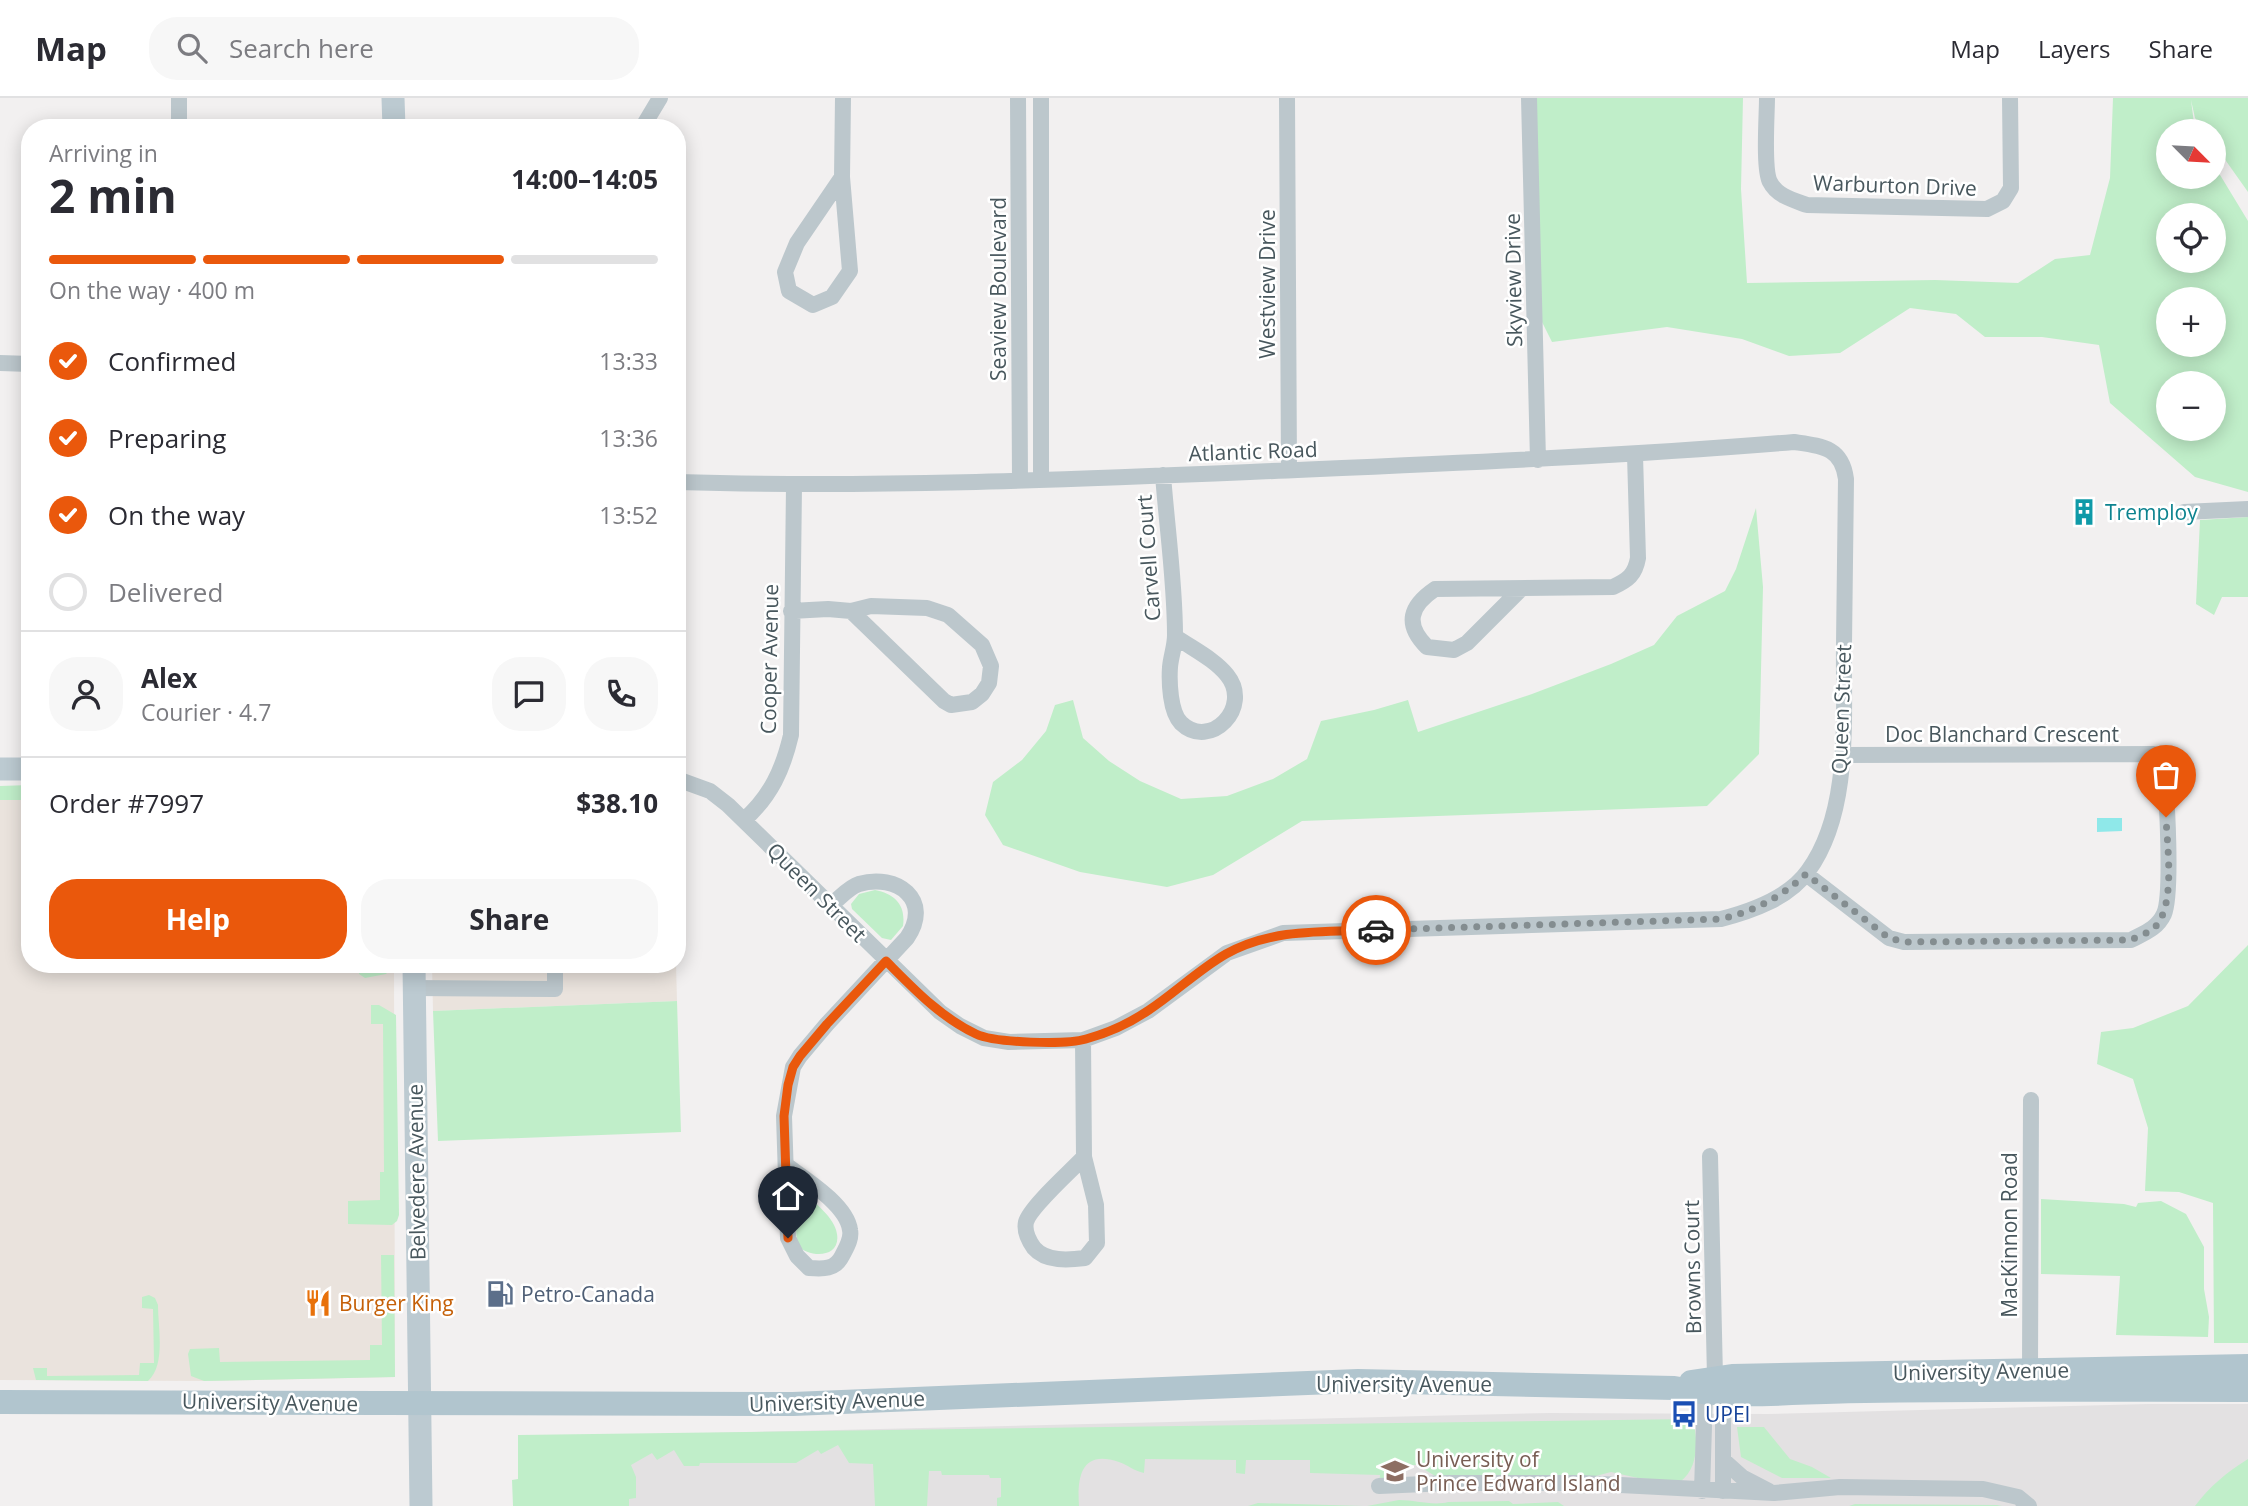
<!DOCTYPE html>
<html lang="en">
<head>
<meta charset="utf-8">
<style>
	body { margin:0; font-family:"Open Sans",sans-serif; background:#f7f7f7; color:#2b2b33; height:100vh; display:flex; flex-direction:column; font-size:26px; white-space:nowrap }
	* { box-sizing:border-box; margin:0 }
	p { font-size:23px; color:#7c7c81 }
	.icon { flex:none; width:38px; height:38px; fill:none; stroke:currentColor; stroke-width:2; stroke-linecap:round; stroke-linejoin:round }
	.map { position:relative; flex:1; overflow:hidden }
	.sheet { position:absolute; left:21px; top:21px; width:665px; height:854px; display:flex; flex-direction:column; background:#fff; border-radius:28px; box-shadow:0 4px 18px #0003 }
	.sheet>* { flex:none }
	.needle { width:46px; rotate:114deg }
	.tools { position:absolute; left:2156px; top:21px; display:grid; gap:14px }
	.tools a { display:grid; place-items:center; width:70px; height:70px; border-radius:50%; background:#fff; box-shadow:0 4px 18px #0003; font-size:35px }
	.pin { position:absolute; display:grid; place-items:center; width:60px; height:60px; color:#fff; margin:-72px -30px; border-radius:50% 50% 50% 0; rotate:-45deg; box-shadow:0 0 7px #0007 }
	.pin .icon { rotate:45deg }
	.courier { position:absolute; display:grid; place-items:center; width:70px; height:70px; margin:-35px; border:5px solid #ea580c; border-radius:50%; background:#fff; color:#222; box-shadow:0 2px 9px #0007 }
	.head em { font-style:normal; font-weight:700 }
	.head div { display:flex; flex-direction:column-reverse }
	.head { display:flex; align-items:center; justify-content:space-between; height:119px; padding:0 28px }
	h1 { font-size:46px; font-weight:700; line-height:52px }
	.bar { display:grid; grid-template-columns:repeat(4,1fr); gap:10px 7px; align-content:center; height:84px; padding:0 28px }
	.bar i { height:9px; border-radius:5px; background:#e1e1e2 }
	.bar .active { background:#ea580c }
	.bar p { grid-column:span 4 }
	.line { display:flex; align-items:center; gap:18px; padding:0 28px; border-top:2px solid #e1e1e2 }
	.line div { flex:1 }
	.round { display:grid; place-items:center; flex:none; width:74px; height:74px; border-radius:28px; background:#f7f7f7 }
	ol { padding:0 28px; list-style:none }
	li { display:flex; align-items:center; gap:21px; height:77px }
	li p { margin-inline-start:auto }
	li .icon { padding:7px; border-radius:50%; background:#ea580c; color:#fff; stroke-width:4 }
	li:last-child { color:#7c7c81 }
	li i { width:38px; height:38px; border:4px solid #e1e1e2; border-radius:50% }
	.action { display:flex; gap:14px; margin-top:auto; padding:14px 28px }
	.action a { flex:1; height:80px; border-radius:28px; background:#ea580c; color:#fff; font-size:28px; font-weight:700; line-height:80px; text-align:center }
	.action a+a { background:#f7f7f7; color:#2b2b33 }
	header { display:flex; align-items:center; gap:42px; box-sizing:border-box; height:98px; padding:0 35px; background:#fff; border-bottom:2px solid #e1e1e2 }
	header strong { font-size:33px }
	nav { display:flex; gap:38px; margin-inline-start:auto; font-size:24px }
	.search { width:490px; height:63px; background:#f7f7f7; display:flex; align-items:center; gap:18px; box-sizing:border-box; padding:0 24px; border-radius:28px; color:#7c7c81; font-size:26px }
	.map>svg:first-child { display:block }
</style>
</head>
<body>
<header>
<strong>Map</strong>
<div class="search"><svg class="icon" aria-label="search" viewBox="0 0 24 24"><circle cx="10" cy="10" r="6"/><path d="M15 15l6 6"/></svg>Search here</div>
<nav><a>Map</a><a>Layers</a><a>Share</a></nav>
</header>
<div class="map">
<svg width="2248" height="1408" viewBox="0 0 2248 1408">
	<rect width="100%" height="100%" fill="#f2f0f0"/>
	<path fill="#eae3dd" d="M 0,688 L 30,688 L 30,866 L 394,866 L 395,1279 L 204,1283 L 0,1282 Z
		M 432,866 L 676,866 L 677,903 L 433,913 Z"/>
	<path fill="#e3e1e2" d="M 2148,1306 L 2248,1306 L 2248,1408 L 544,1408 L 542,1339 L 1550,1315 L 1768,1316 Z"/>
	<path fill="#c0eec9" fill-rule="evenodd" d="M 1537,0 L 1743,0 L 1741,91 L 1747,185 L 1935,182 L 2018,185 L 2055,161 L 2090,157 L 2110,80 L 2113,0 L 2248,0 L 2248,94 L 2214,46 L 2214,33 L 2205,33 L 2195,20 L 2191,2 L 2195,33 L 2168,33 L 2168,79 L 2214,79 L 2214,67 L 2248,123 L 2248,394 L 2195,379 L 2110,305 L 2099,247 L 2042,239 L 1985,239 L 1956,216 L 1910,210 L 1840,255 L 1789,258 L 1742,241 L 1667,229 L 1552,244 L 1527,194 ZM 2168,117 L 2214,117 L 2214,163 L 2168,163 ZM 2168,201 L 2214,201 L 2214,247 L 2168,247 ZM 2168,285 L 2214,285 L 2214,331 L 2168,331 Z
		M 1756,410 L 1763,489 L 1759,656 L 1707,708 L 1302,723 L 1213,777 L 1167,789 L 1080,774 L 1003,747 L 985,717 L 993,684 L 1022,662 L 1046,633 L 1055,607 L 1073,602 L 1083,640 L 1109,663 L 1140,683 L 1181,701 L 1227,698 L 1273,681 L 1307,661 L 1321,623 L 1374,612 L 1408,602 L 1418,634 L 1532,596 L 1611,566 L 1654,547 L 1677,518 L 1725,493 L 1736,471 Z
		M 2248,419 L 2248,499 L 2222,499 L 2214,517 L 2196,506 L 2200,422 Z
		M 30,687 L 30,702 L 0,702 L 0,688 Z
		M 875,792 C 895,796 906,807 903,828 L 891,842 L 882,840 L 852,811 L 851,806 L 859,796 Z
		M 2248,847 L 2248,1245 L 2214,1245 L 2213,1105 L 2179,1094 L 2145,1093 L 2148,1030 L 2133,981 L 2097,966 L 2101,934 L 2133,930 L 2188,908 Z
		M 359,866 L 395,866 L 386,876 L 365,880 L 359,876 Z
		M 677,903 L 681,1034 L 438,1043 L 433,913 Z
		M 371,907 L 379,907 L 396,917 L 399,1117 L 397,1123 L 392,1127 L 348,1126 L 348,1103 L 380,1102 L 380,1074 L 384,1074 L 383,926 L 371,926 Z
		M 798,1091 L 802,1092 C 813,1104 835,1119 837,1136 C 841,1160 810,1161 797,1147 L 794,1098 Z
		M 2041,1101 L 2124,1106 L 2136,1109 L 2138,1105 L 2161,1103 L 2186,1116 L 2204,1149 L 2204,1191 L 2209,1219 L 2208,1239 L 2116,1237 L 2120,1178 L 2041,1176 Z
		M 381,1157 L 394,1157 L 395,1279 L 204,1283 L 191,1278 L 188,1256 L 190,1251 L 219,1250 L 220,1264 L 370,1262 L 370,1247 L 382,1247 Z
		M 149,1197 L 155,1200 L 158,1207 C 158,1229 166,1267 148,1283 L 36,1282 L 33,1270 L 47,1270 L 47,1278 L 139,1277 L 140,1265 L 154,1265 L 153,1211 L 142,1210 L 142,1199 Z
		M 1693,1321 C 1698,1342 1699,1370 1680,1384 L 1638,1380 L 1611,1374 L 1592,1379 L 1445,1384 L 1417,1367 L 1407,1367 L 1399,1371 L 1390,1388 L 1379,1388 L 1380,1377 L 1310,1375 L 1310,1362 L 1246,1362 L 1245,1376 L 1236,1375 L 1236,1362 L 1145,1361 L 1144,1375 C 1134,1373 1128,1367 1119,1364 C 1081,1351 1077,1379 1079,1408 L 997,1408 L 997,1400 L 1001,1399 L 1001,1380 L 990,1380 L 989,1377 L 942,1377 L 941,1373 L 929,1373 L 927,1408 L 875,1408 L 873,1366 L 849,1365 L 838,1347 L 821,1356 L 818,1352 L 796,1365 L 700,1365 L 699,1368 L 684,1368 L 674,1352 L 657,1362 L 652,1355 L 631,1367 L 636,1379 L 636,1400 L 629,1401 L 629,1408 L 513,1408 L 512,1382 L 518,1381 L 518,1337 Z
		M 1737,1329 L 1764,1329 L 1790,1361 L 1812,1369 L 1831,1380 L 1782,1380 L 1741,1359 Z
		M 2248,1361 L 2248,1408 L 2195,1408 C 2210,1388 2227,1374 2248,1361 Z
		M 1399,1402 C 1415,1402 1433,1408 1448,1404 L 1509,1403 L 1513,1406 L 1558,1404 L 1564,1408 L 1367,1408 Z
		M 1258,1405 L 1364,1408 L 1248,1408 Z
		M 1855,1406 L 1997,1407 L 2002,1408 L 1849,1408 Z"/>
	<path fill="#8fe8e9" d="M 2097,720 L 2122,720 L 2122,733 L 2097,734 Z"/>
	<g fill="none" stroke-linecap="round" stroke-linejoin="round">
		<path stroke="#bcc7cc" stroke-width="16" d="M 179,0 L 179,30
			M 1018,0 L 1020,382
			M 1287,0 L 1289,372
			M 1529,0 L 1538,362
			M 1767,0 C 1767,17 1763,71 1770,84 C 1777,98 1793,102 1807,107 L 1987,111 L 2003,103 L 2011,90 L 2010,0
			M 642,30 L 660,0
			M 842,79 L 797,145 L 785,174 L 789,193 L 813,207 L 832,199 L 850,173 L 842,79 L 843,0
			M 0,265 L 30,266
			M 1163,377 C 1167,430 1175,485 1175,537 C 1175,548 1171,558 1170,569 C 1169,584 1170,614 1181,625 C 1210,653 1253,609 1227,577 C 1214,561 1193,551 1176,539
			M 1041,381 L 1041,0
			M 677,384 C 868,390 1059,382 1250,374 C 1432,366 1613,359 1794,344 C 1822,348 1842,349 1846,381 C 1845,436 1845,491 1844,546 C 1843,618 1852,713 1808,773 C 1789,800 1752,813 1721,821 L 1283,835 L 1227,855 L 1148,913 L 1116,930 L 1083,942 L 1009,944 L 984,940 L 960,928 L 940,914 L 728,707 L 710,693 L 677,681
			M 2184,414 L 2248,411
			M 1520,492 L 1467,545 L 1454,552 L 1427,549 C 1404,526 1410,508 1435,491 L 1613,489 C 1628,482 1635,477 1638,460 L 1635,357
			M 791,513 L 828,511 L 851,513 L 871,508 L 927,510 L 948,517 L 982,547 L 991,568 L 989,585 L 982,596 L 972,604 L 951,607 L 944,603 L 851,513
			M 744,722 C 771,698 783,671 791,637 L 794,388
			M 1806,776 L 1889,840 L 1904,844 L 2131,842 C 2144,835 2157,831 2164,816 C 2172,798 2168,692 2162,669 C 2161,664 2158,661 2154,656 L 1843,657
			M 414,890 L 555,891 L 555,866
			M 1083,942 L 1084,1059 L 1096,1107 L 1097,1145 L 1085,1160 C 1069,1162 1046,1164 1034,1150 C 1029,1143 1024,1133 1026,1124 C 1030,1109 1072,1072 1084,1059
			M 1710,1058 L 1715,1279 L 1723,1296 L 1723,1393
			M 786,1067 C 805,1081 847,1107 850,1132 C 852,1141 846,1150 842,1158 C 835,1172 823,1171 809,1170 L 797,1158 L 788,1140 L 784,1018 L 793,969 L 800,958 L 827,926 L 907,840 C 933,802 897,775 859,786 C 849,789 840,800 832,806
			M 2030,1272 L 2031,1002
			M 1723,1362 L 1742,1379 L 1769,1393
			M 1379,1388 L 1448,1385 L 1582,1385 L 1774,1395 L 1840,1389 L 1983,1391 L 2018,1399 L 2029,1408
			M 1702,1393 L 1705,1295 L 1710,1287"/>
		<path stroke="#bccad1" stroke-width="23" d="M 393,0 L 394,30
			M 0,671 L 30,671
			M 414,866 L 421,1408"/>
		<path stroke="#b1c5ce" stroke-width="24" d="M 1691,1284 L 1732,1278 L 2248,1268
			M 0,1304 L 793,1306 L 1358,1283 L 1674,1290 C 1736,1302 1801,1293 1865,1293 C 1993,1291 2120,1292 2248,1292"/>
	</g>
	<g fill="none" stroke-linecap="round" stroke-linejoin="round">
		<path stroke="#848d90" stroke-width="7" stroke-dasharray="0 12.6" d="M 1376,832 L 1721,821 C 1755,813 1781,799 1806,776 L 1889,840 L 1904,844 L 2131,842 C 2138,838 2149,835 2155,829 C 2176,807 2167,748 2166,719"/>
		<path stroke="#ea580c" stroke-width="9" d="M 788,1140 L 784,1018 L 788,987 L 793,969 L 800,958 L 827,926 L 886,863 C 913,890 940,919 976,936 C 995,945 1066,947 1086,941 C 1108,935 1130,925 1149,912 C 1175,895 1198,872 1226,856 C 1272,830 1325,834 1376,832"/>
	</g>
	<defs>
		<symbol id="building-bare" viewBox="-9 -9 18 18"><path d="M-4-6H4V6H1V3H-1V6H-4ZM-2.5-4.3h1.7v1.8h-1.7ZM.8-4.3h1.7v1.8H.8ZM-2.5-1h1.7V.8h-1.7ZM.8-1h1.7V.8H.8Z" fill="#0f9aa8" stroke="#fff" stroke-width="2.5" paint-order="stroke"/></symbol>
		<symbol id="fuel-bare" viewBox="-9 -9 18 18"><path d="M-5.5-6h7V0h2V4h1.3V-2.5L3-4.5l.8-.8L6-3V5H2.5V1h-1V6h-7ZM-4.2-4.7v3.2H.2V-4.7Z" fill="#5c6f8a" stroke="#fff" stroke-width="2.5" paint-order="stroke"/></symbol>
		<symbol id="restaurant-bare" viewBox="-9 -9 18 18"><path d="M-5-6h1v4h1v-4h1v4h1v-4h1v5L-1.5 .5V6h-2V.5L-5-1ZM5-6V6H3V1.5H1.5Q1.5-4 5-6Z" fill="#e8710a" stroke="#fff" stroke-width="2.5" paint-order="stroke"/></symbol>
		<symbol id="bus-bare" viewBox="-9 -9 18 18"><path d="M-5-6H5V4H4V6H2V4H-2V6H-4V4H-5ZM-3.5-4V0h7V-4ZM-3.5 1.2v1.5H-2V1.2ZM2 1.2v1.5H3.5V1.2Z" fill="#1a4fb4" stroke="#fff" stroke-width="2.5" paint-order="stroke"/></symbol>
		<symbol id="university-bare" viewBox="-9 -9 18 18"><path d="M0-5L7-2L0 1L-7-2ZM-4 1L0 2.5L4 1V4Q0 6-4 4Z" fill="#8d6e63" stroke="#fff" stroke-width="2.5" paint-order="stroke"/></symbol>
	</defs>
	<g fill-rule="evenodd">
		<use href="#building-bare" x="2065" y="395" width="38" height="38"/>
		<use href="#fuel-bare" x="481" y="1177" width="38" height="38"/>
		<use href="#restaurant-bare" x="299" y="1186" width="38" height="38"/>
		<use href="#bus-bare" x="1665" y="1297" width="38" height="38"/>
		<use href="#university-bare" x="1376" y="1354" width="38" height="38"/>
	</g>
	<g text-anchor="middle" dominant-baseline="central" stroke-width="5" stroke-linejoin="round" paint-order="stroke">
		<g font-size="21" fill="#48575d" stroke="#fff">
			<text transform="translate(1895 87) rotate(2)">Warburton Drive</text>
			<text transform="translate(1513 182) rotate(-91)">Skyview Drive</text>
			<text transform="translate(1267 186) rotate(-90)">Westview Drive</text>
			<text transform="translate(998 191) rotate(-90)">Seaview Boulevard</text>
			<text transform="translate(1253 353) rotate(-2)">Atlantic Road</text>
			<text transform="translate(1148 460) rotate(-94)">Carvell Court</text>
			<text transform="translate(769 561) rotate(-89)">Cooper Avenue</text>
			<text transform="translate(1841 611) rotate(-88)">Queen Street</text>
			<text x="2002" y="636">Doc Blanchard Crescent</text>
			<text transform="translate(817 794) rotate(45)">Queen Street</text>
			<text transform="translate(416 1074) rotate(-91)">Belvedere Avenue</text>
			<text transform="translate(2009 1137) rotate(-90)">MacKinnon Road</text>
			<text transform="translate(1692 1169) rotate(-91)">Browns Court</text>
			<text transform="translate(1981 1273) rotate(-1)">University Avenue</text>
			<text x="1404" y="1286">University Avenue</text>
			<text transform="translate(837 1303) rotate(-2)">University Avenue</text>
			<text transform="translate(270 1304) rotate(1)">University Avenue</text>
		</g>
		<g font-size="21" fill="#0d838f" stroke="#fff" text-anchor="start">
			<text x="2105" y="414">Tremploy</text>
		</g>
		<g font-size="21" fill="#4e5e75" stroke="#fff" text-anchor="start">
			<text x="521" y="1196">Petro-Canada</text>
		</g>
		<g font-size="21" fill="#c56008" stroke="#fff" text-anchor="start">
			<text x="339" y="1205">Burger King</text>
		</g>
		<g font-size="21" fill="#164399" stroke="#fff" text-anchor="start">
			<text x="1705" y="1316">UPEI</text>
		</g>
		<g font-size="21" fill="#785e54" stroke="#fff" text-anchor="start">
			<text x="1416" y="1361">University of<tspan x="1416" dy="24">Prince Edward Island</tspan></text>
		</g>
	</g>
</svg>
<div class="tools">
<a><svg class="needle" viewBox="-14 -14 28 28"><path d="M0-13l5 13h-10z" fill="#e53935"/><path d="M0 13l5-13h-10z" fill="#7c7c81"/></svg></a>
<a><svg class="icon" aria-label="locate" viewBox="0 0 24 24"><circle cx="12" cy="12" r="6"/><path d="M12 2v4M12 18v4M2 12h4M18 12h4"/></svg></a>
<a>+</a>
<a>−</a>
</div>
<div class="pin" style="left:2166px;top:719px;background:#ea580c"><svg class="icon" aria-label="bag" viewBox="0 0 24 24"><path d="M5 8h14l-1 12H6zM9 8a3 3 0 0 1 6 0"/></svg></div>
<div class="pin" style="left:788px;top:1140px;background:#1f2937"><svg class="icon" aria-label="home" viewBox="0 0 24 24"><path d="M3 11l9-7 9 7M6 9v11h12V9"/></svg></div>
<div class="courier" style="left:1376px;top:832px"><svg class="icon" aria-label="car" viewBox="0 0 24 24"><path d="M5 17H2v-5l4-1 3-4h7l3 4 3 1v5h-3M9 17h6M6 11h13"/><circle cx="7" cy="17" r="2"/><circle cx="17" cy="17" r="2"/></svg></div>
<section class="sheet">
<div class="head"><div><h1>2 min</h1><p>Arriving in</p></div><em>14:00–14:05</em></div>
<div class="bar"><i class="active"></i><i class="active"></i><i class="active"></i><i></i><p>On the way · 400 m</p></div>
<ol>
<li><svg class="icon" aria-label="check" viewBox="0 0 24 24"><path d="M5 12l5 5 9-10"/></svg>Confirmed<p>13:33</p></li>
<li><svg class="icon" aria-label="check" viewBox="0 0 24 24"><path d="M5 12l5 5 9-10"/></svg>Preparing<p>13:36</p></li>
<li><svg class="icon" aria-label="check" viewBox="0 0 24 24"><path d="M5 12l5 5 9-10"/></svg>On the way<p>13:52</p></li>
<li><i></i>Delivered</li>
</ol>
<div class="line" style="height:126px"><a class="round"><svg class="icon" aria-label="person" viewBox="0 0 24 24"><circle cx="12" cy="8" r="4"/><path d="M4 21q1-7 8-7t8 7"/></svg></a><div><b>Alex</b><p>Courier · 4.7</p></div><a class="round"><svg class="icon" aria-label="chat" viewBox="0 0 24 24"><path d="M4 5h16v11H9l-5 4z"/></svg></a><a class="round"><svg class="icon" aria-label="phone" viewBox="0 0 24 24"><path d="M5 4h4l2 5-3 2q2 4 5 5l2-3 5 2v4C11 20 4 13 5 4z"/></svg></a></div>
<div class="line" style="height:91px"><div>Order #7997</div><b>$38.10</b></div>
<div class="action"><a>Help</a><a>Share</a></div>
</section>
</div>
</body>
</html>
